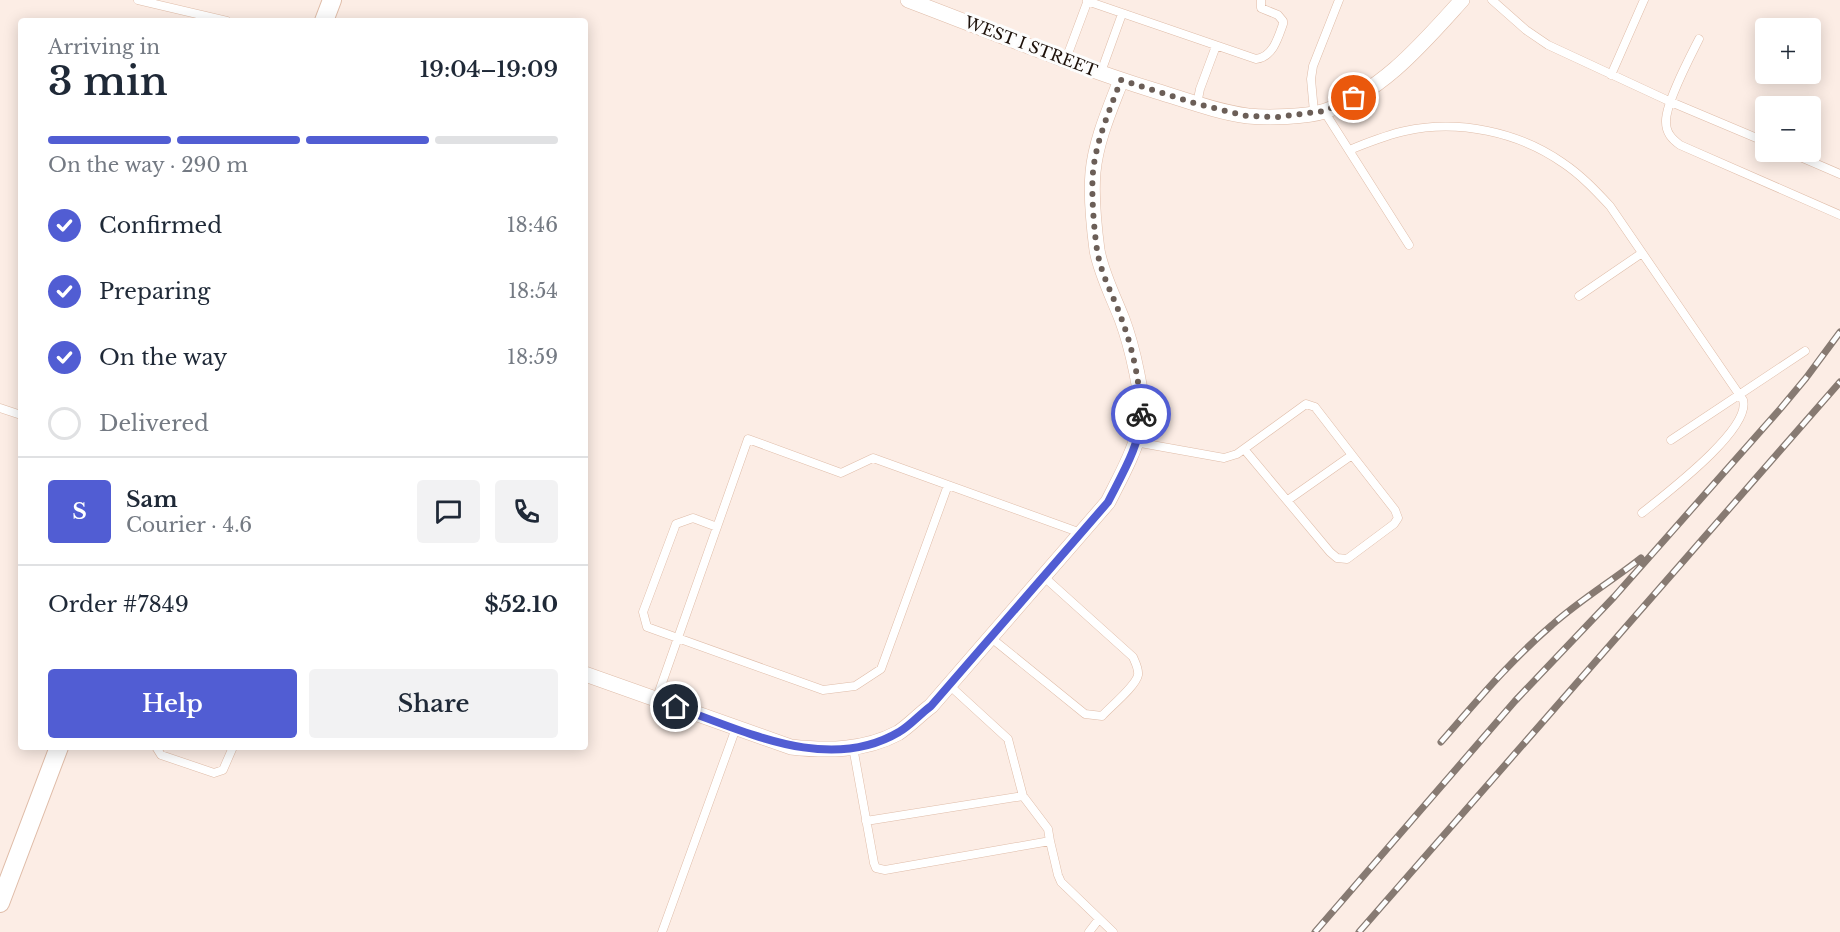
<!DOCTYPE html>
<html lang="en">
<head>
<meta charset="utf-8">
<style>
	body { margin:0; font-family:"Libre Baskerville",serif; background:#f2f2f3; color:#1f2937; height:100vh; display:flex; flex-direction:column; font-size:22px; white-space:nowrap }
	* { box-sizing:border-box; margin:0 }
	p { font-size:20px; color:#747a83 }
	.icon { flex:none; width:33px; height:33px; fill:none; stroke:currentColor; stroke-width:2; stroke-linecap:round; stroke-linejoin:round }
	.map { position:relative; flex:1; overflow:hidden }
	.drawer { position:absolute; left:18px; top:18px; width:570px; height:732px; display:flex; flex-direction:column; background:#fff; border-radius:6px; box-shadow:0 3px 15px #0003 }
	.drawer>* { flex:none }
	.controls { position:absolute; left:1755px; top:18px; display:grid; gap:12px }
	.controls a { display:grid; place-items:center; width:66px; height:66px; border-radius:6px; background:#fff; box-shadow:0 3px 15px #0003; font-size:30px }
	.pin { position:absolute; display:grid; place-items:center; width:51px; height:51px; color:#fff; margin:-26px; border:3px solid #fff; border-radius:50%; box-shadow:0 2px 6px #0007 }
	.courier { position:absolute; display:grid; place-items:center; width:60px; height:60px; margin:-30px; border:4px solid #515dd3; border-radius:50%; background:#fff; color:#222; box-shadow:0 2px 8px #0007 }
	.head em { font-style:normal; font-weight:600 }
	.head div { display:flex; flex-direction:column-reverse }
	.head { display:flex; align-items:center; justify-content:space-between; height:102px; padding:0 30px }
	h1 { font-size:39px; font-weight:600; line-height:45px }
	.bar { display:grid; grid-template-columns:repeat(4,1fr); gap:9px 6px; align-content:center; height:72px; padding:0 30px }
	.bar i { height:8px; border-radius:4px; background:#e0e1e3 }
	.bar .current { background:#515dd3 }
	.bar p { grid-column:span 4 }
	.line { display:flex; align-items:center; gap:15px; padding:0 30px; border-top:2px solid #e0e1e3 }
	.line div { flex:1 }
	.round { display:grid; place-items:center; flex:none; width:63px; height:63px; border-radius:6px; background:#f2f2f3 }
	ol { padding:0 30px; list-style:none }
	li { display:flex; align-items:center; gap:18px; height:66px }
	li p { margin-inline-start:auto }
	li .icon { padding:6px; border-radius:50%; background:#515dd3; color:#fff; stroke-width:4 }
	li:last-child { color:#747a83 }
	li i { width:33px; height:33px; border:3px solid #e0e1e3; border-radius:50% }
	.cta { display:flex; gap:12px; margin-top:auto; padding:12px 30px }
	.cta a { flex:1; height:69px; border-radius:6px; background:#515dd3; color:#fff; font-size:24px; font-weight:600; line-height:69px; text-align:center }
	.cta a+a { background:#f2f2f3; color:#1f2937 }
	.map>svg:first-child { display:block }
</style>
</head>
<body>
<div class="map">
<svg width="1840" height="932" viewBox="0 0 1840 932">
	<rect width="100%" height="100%" fill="#fcede5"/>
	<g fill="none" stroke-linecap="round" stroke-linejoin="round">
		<defs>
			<path id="service" d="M 138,0 L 227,21
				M 1492,0 L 1526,30 L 1548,45 L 1671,102 L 1766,142
				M 1087,1 L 1256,59 C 1273,57 1278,38 1283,24 L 1283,21 L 1278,15 L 1261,8 L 1261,0
				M 1699,39 C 1690,57 1665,104 1666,122 C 1666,133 1672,139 1680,145 L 1840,215
				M 1066,59 L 1088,0
				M 1101,72 L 1122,14
				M 1611,75 L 1644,0
				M 1197,104 L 1200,89 L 1216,46
				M 1324,111 L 1409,245
				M 1314,112 L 1311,79 L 1313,66 L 1339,0
				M 1349,150 C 1367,143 1386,135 1405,131 C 1458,119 1519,132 1563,163 C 1581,175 1596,191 1610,206 L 1743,400 C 1752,429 1664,495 1642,513
				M 1789,152 L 1840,174
				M 1579,296 L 1642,253
				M 0,408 L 21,415
				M 1671,440 L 1805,351
				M 1135,442 L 1224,458 L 1237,454 L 1306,404 L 1315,407 L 1352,455 L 1288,500
				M 1244,449 L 1330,552 L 1337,558 L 1347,559 L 1394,524 L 1398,518 L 1395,510 L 1352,455
				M 717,527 L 693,518 L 676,524 L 643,612 L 647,627 L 823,690 L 855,686 L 881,669 L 948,485
				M 990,637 L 1085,714 L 1102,716 C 1110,707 1136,686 1138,675 C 1139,669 1135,662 1133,657 L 1043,576
				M 949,685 L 1008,739 L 1023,796
				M 656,700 L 748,439 L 841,473 L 873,458 L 1081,533
				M 156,747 L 161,755 L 214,773 L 223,770 L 233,747
				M 853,747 L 874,863 L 876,868 L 885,870 L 1050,841 L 1058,875 L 1061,882 L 1113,932
				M 866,821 L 1023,796 L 1048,829 L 1050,841
				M 662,932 L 736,728
				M 1089,932 L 1099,919"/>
			<path id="minor" d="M 908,0 C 990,31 1072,65 1156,91 C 1186,100 1217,112 1248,116 C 1268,118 1307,117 1325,111 C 1382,92 1423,43 1462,0
				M 585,674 L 791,747 C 827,751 864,751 898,733 C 909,726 920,714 931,706 L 1108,502 C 1120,478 1134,453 1141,426 C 1146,402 1131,343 1122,319 C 1113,296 1101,273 1097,250 C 1094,227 1091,195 1093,172 C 1096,140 1110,109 1121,80"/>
			<path id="tertiary" d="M 324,21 L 332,0
				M 0,903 L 59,747"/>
		</defs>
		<use href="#service" stroke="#dfbca8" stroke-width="9"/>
		<use href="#minor" stroke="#dfbca8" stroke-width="16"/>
		<use href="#tertiary" stroke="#dfbca8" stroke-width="20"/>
		<use href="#service" stroke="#fff" stroke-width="8"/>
		<use href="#minor" stroke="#fff" stroke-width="15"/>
		<use href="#tertiary" stroke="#fff" stroke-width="18"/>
		<defs>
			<path id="rail" d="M 1441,742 C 1477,701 1511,660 1552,625 C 1580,600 1612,581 1641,558
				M 1315,932 L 1515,701 L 1614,597 L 1781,408 L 1806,378 L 1840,332
				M 1359,932 L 1840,382"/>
		</defs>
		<use href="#rail" stroke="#877a72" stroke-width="7"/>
		<use href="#rail" stroke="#fdfdfd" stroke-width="4.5" stroke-dasharray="14" stroke-linecap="butt"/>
	</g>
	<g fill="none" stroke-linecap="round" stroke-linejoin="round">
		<path stroke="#6b5e57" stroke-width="6" stroke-dasharray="0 10.8" d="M 1141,414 C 1140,383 1133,350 1122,320 C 1114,297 1101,275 1097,250 C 1094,229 1091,193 1093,172 C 1096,141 1110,109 1121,80 L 1197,104 L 1247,116 L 1278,117 L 1324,111 L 1354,98"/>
		<path stroke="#515dd3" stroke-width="8" d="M 676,707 C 745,731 828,774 899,732 C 910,726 920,714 931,706 L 1108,502 C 1120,478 1142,442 1141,414"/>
	</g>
	<g text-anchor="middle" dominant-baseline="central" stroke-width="6" stroke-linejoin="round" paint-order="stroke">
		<g font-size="16" fill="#1d110a" stroke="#fdfdfd">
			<text transform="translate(1031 46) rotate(21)">WEST I STREET</text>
		</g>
	</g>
</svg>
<div class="controls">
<a>+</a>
<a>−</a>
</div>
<div class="pin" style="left:1354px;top:98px;background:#ea580c"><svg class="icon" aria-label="bag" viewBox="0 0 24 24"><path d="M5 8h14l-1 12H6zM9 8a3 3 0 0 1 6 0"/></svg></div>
<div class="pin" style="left:676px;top:707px;background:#1f2937"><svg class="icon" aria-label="home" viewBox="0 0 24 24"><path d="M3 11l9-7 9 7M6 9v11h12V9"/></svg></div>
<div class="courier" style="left:1141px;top:414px"><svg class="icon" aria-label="bike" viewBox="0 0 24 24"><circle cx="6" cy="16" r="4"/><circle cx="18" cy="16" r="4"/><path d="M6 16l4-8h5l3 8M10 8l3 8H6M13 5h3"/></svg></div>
<section class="drawer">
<div class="head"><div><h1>3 min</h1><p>Arriving in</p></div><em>19:04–19:09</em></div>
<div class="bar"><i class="current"></i><i class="current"></i><i class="current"></i><i></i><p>On the way · 290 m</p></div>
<ol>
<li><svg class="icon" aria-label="check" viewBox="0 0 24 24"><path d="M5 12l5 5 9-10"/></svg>Confirmed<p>18:46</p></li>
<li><svg class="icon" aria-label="check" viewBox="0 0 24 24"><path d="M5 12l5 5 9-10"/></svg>Preparing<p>18:54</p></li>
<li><svg class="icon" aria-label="check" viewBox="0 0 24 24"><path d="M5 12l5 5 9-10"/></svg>On the way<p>18:59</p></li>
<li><i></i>Delivered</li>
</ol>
<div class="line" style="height:108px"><b class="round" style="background:#515dd3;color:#fff">S</b><div><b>Sam</b><p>Courier · 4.6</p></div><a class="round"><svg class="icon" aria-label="chat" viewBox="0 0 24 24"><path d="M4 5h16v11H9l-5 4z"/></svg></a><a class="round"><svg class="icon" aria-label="phone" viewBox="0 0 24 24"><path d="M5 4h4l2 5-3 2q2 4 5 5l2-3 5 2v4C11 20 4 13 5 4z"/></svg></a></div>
<div class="line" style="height:78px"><div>Order #7849</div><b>$52.10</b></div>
<div class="cta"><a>Help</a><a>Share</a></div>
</section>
</div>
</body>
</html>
